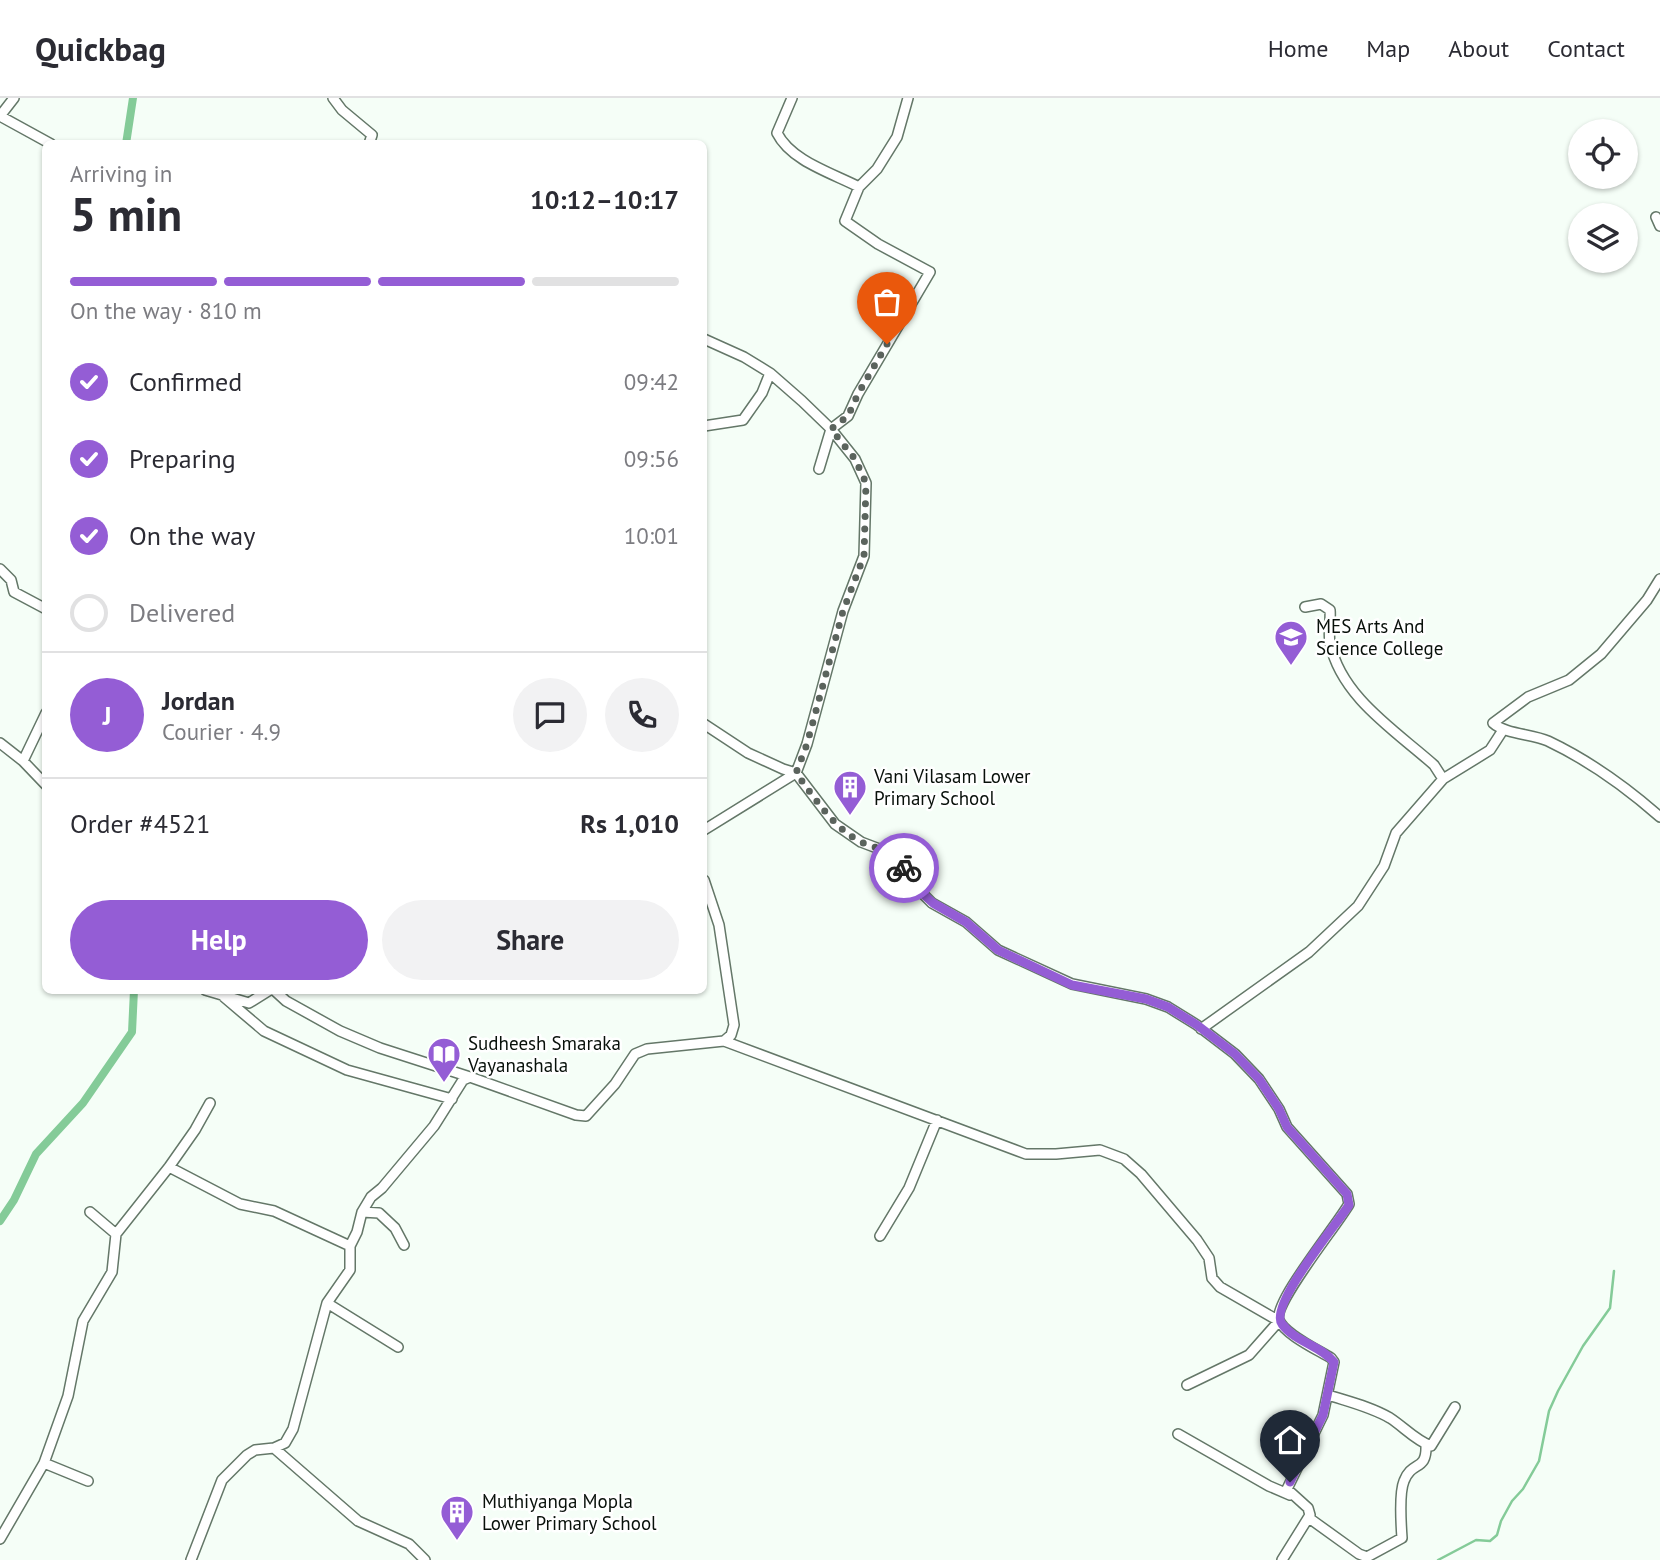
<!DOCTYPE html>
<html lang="en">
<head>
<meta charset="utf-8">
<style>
	body { margin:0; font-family:"PT Sans",sans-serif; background:#f2f2f3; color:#2b2b33; height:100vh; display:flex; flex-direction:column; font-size:26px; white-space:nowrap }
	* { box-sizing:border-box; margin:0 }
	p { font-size:23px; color:#7c7c81 }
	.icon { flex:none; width:38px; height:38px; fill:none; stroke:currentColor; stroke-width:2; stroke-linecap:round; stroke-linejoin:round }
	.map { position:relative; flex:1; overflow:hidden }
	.side { position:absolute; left:42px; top:42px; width:665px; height:854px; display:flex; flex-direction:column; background:#fff; border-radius:10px; box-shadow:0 2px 5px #0004 }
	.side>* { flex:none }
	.buttons { position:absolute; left:1568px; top:21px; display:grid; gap:14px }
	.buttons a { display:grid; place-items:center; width:70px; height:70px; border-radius:50%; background:#fff; box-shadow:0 2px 5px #0004; font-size:35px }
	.pin { position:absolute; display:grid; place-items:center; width:60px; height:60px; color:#fff; margin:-72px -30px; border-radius:50% 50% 50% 0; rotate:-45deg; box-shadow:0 0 7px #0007 }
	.pin .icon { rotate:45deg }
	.courier { position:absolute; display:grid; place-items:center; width:70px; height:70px; margin:-35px; border:5px solid #945dd5; border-radius:50%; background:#fff; color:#222; box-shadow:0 2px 9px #0007 }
	.headline em { font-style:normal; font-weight:600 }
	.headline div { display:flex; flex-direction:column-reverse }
	.headline { display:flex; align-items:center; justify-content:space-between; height:119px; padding:0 28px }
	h1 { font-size:46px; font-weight:600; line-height:52px }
	.bar { display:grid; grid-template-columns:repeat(4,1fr); gap:10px 7px; align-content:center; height:84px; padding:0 28px }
	.bar i { height:9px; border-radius:5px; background:#e1e1e2 }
	.bar .active { background:#945dd5 }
	.bar p { grid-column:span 4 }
	.line { display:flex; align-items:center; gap:18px; padding:0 28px; border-top:2px solid #e1e1e2 }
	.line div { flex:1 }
	.round { display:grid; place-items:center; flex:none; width:74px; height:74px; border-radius:37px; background:#f2f2f3 }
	ol { padding:0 28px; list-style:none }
	li { display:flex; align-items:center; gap:21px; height:77px }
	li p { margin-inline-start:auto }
	li .icon { padding:7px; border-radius:50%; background:#945dd5; color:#fff; stroke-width:4 }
	li:last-child { color:#7c7c81 }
	li i { width:38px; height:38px; border:4px solid #e1e1e2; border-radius:50% }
	.action { display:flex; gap:14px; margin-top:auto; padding:14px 28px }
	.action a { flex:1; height:80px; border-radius:42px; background:#945dd5; color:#fff; font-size:28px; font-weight:600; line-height:80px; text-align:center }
	.action a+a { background:#f2f2f3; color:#2b2b33 }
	header { display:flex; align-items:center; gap:42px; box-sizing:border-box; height:98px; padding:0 35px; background:#fff; border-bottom:2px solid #e1e1e2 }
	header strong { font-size:33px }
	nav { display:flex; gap:38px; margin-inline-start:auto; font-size:24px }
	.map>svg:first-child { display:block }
</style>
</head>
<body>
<header>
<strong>Quickbag</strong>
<nav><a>Home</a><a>Map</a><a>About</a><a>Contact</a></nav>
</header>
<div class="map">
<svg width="1660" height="1462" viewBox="0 0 1660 1462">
	<rect width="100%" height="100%" fill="#f5fef7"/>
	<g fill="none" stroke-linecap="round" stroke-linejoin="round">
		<path stroke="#84cb98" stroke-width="2.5" d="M 1438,1462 L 1476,1442 L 1490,1443 L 1497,1437 L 1501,1423 L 1512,1403 L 1523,1391 L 1539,1363 L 1549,1313 L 1558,1293 L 1583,1248 L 1610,1210 L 1614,1173"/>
		<path stroke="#84cb98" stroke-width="8" d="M 126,46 L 133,0
			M 0,1123 L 14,1102 L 36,1056 L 83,1005 L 132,934 L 134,892"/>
		<defs>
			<path id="minor" d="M 14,0 L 0,18 L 51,46
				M 333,0 L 342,12 L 372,37 L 369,46
				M 792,0 L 777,35 C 791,63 832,75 859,89
				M 1656,119 L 1660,128
				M 704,241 L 744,259 L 770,275 L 802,303 L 831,331 L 855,361 L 866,385 L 864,458 L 843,513 L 807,646 L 796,675 L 704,732
				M 704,328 L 743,322 L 762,295 L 770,275
				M 819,371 L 831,331 L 848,318 L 858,296 L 930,174 L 878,146 L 845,123 L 859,89 L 877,71 L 897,39 L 908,0
				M 0,471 L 11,482 L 14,494 L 46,511
				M 1660,481 L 1647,502 L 1601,556 L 1569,582 L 1528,599 L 1493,625 C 1505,636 1532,636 1548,643 C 1590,663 1626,689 1660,719
				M 1305,509 L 1321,506 L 1330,512 C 1331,523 1328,534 1330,545 C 1341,599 1396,633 1434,667 L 1443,681
				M 704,626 L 748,655 L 783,671 L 796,675 L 835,726 L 861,744 L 898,758 L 911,784 L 932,805 L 966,824 L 998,852 L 1072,886 L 1146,901 L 1168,909 L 1197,927 L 1235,956 L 1259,981 L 1279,1011 L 1287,1029 L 1347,1096 L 1349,1106 C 1338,1126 1273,1205 1279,1222 C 1284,1236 1318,1252 1331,1260 L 1334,1264 L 1323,1317 L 1287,1391 L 1308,1410 L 1310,1417 L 1282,1462
				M 0,645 L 23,663 L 46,687
				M 23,663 L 46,615
				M 205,892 L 249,905 L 270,892
				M 274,892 L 286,903 L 340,933 L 380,950 L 470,979
				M 224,899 L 264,933 L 347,972 L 452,1001
				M 1201,931 L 1309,854 L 1358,808 L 1384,768 L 1396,735 L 1443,681 L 1490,652 L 1503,632
				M 724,943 L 1026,1056 L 1056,1056 L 1100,1052 L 1124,1061 L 1141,1076 L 1197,1142 L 1209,1160 L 1212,1180 L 1220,1189 L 1279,1223 L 1249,1257 L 1187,1287
				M 169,1069 L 240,1106 L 274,1113 L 350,1148
				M 90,1114 L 116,1136
				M 362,1114 L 379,1115 L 395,1130 L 404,1147
				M 880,1138 L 909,1090 L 937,1022
				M 327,1205 L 398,1249
				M 1328,1297 C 1350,1304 1371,1309 1390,1320 C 1404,1329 1415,1342 1431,1348 L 1455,1309
				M 1178,1336 L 1269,1388 L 1290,1397
				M 274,1350 L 358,1423 L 409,1446 L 425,1462
				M 44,1365 L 88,1383
				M 1309,1420 L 1359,1456 L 1367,1459 L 1402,1440 C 1401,1426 1399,1395 1404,1383 C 1412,1362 1427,1374 1426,1347
				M 0,1441 L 44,1365 L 68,1298 L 83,1223 L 112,1174 L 116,1136 L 169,1069 L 195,1032 L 210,1005
				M 191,1462 L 222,1382 L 247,1357 L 255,1352 L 274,1350 L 285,1345 L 293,1331 L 327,1205 L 350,1172 L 350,1148 L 357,1134 L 362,1114 L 371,1099 L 382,1090 L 434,1028 L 463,982 L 470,979 L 576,1017 L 586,1018 L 615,986 L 635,956 L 647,951 L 724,943 L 731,937 L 734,927 L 719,827 L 704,782"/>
		</defs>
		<use href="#minor" stroke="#647768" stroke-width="12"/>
		<use href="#minor" stroke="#fff" stroke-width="9"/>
	</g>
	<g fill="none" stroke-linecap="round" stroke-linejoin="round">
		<path stroke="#5b635d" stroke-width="7" stroke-dasharray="0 12.6" d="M 887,246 L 858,296 L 848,318 L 831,331 L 855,361 L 866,385 L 864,458 L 843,513 L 807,646 L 796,675 C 815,700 831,727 859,743 C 876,752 894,750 904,770"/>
		<path stroke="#945dd5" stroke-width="9" d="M 904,770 L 911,785 L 933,805 L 966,824 L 998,852 L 1072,887 L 1146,901 L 1168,909 L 1197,927 L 1235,956 L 1259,981 L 1279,1011 L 1287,1029 L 1347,1096 L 1349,1107 C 1337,1126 1268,1208 1282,1226 C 1295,1244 1320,1247 1334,1264 L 1323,1317 L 1290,1384"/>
	</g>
	<defs>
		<symbol id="university-pin" viewBox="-11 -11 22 30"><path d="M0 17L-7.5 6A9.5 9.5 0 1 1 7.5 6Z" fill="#945dd5" stroke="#fff"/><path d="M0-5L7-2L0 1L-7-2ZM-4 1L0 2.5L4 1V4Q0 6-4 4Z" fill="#fff"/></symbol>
		<symbol id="building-pin" viewBox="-11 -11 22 30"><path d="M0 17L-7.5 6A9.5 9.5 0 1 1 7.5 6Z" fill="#945dd5" stroke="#fff"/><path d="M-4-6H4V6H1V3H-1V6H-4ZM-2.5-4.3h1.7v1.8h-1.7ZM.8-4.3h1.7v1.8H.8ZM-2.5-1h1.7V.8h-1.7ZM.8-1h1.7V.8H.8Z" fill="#fff"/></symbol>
		<symbol id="library-pin" viewBox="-11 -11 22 30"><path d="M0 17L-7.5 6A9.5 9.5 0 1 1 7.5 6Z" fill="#945dd5" stroke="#fff"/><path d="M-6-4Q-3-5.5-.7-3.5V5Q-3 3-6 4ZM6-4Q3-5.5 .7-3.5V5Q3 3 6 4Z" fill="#fff"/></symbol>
	</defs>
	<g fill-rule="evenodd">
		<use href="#university-pin" x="1272" y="520" width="38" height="52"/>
		<use href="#building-pin" x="831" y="670" width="38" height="52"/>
		<use href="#library-pin" x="425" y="937" width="38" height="52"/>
		<use href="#building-pin" x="438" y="1395" width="38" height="52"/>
	</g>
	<g text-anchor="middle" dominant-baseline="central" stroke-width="5" stroke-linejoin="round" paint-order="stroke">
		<g font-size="19" fill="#08100a" stroke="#fff" text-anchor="start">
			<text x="1316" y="528">MES Arts And<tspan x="1316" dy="22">Science College</tspan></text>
			<text x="874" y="678">Vani Vilasam Lower<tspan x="874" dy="22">Primary School</tspan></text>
			<text x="468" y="945">Sudheesh Smaraka<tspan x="468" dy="22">Vayanashala</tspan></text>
			<text x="482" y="1403">Muthiyanga Mopla<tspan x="482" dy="22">Lower Primary School</tspan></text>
		</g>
	</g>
</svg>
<div class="buttons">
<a><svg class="icon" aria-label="locate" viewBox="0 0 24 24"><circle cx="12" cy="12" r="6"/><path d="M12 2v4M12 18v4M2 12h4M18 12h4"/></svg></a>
<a><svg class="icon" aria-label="layers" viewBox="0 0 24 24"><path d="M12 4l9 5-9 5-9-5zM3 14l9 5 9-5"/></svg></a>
</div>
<div class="pin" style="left:887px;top:246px;background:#ea580c"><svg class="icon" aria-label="bag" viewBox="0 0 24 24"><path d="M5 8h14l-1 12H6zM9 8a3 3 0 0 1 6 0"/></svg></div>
<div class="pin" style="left:1290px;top:1384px;background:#1f2937"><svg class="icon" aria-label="home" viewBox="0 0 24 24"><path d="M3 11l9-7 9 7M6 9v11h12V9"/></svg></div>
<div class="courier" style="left:904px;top:770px"><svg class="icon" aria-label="bike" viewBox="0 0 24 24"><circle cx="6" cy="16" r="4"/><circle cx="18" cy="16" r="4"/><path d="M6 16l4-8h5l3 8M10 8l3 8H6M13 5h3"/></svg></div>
<section class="side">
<div class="headline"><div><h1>5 min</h1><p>Arriving in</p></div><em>10:12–10:17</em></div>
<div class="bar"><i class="active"></i><i class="active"></i><i class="active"></i><i></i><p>On the way · 810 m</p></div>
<ol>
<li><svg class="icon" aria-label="check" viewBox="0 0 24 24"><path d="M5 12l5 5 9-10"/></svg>Confirmed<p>09:42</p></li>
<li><svg class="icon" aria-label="check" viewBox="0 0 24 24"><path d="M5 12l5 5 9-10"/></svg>Preparing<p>09:56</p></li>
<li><svg class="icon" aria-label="check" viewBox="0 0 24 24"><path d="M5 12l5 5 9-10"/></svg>On the way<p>10:01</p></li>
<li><i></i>Delivered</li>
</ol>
<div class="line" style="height:126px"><b class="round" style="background:#945dd5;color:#fff">J</b><div><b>Jordan</b><p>Courier · 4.9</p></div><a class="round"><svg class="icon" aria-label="chat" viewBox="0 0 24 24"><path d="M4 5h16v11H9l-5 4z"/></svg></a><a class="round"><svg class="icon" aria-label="phone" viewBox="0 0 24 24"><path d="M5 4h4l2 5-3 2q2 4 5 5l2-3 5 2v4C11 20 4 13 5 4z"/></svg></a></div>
<div class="line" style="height:91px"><div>Order #4521</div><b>Rs 1,010</b></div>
<div class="action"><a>Help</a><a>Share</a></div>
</section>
</div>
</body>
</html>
